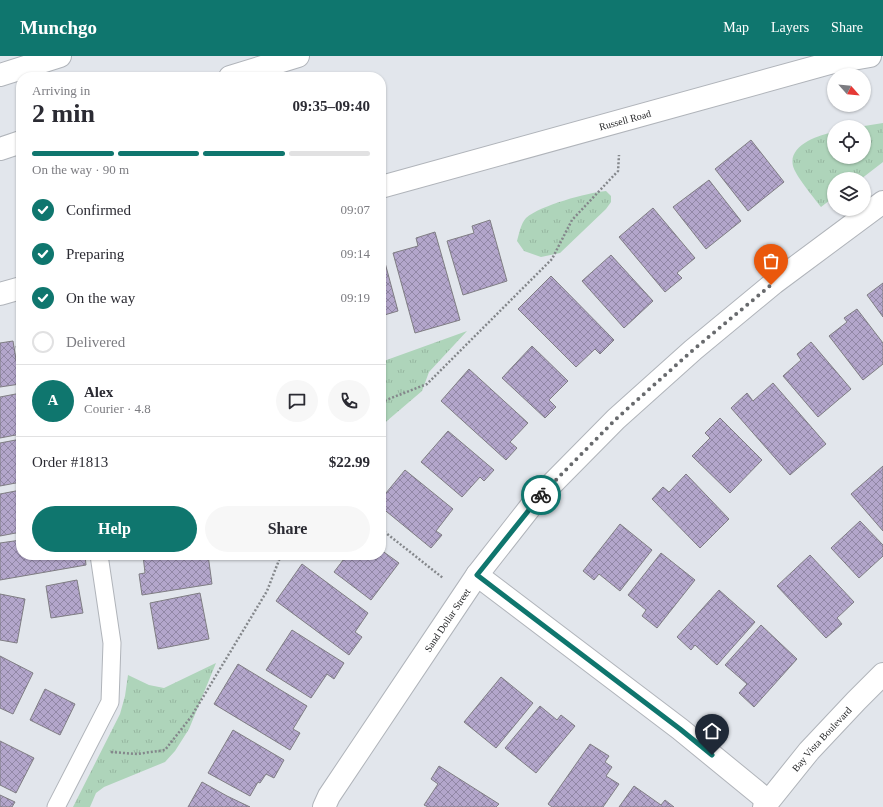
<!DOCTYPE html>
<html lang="en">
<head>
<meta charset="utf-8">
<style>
	body { margin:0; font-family:Georgia,serif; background:#f7f7f7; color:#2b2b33; height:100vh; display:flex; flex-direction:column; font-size:15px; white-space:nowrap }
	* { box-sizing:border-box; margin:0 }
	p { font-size:13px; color:#7c7c81 }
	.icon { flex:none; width:22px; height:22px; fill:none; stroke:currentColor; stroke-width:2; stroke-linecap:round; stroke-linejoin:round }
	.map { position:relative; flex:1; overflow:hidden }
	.drawer { position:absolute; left:16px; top:16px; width:370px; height:488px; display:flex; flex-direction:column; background:#fff; border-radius:16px; box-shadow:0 1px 3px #0004 }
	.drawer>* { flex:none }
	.needle { width:26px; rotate:117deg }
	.buttons { position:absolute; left:827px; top:12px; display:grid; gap:8px }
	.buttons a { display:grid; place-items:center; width:44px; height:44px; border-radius:50%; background:#fff; box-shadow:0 1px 3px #0004; font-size:20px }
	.pin { position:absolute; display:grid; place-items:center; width:34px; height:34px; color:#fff; margin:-41px -17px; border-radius:50% 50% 50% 0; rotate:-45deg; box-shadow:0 0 4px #0007 }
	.pin .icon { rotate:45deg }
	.courier { position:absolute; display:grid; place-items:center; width:40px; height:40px; margin:-20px; border:3px solid #0f766e; border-radius:50%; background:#fff; color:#222; box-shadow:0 1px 5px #0007 }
	.summary em { font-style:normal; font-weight:800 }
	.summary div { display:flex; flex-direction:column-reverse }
	.summary { display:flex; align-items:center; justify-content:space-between; height:68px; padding:0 16px }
	h1 { font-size:26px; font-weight:800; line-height:30px }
	.bar { display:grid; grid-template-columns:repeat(4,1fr); gap:6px 4px; align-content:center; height:48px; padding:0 16px }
	.bar i { height:5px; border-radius:3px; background:#e1e1e2 }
	.bar .selected { background:#0f766e }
	.bar p { grid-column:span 4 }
	.line { display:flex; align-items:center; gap:10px; padding:0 16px; border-top:1px solid #e1e1e2 }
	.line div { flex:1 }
	.round { display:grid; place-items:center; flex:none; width:42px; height:42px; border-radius:21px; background:#f7f7f7 }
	ol { padding:0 16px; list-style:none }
	li { display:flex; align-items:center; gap:12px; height:44px }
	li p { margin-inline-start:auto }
	li .icon { padding:4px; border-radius:50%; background:#0f766e; color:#fff; stroke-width:4 }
	li:last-child { color:#7c7c81 }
	li i { width:22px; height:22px; border:2px solid #e1e1e2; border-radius:50% }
	.cta { display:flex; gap:8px; margin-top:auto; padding:8px 16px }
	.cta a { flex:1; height:46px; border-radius:24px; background:#0f766e; color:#fff; font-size:16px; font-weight:800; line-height:46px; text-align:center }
	.cta a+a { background:#f7f7f7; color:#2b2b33 }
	header { display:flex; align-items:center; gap:24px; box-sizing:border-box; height:56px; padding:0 20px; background:#0f766e; color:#fff }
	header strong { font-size:19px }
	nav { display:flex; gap:22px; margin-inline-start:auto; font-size:14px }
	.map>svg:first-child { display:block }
</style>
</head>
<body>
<header>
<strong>Munchgo</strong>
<nav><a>Map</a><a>Layers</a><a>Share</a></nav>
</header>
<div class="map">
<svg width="883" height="751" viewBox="0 0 883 751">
	<defs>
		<pattern id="grass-tufts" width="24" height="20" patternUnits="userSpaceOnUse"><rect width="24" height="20" fill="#aed4ba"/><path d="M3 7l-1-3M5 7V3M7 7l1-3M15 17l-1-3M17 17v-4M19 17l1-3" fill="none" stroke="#96b6a0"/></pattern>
		<pattern id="building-cross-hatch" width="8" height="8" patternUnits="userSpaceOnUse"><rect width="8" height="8" fill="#b3a6cb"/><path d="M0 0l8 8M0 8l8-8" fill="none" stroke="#9187a5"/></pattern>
	</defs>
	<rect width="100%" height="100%" fill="#e2e6ec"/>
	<path fill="url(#grass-tufts)" d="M 883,67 L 883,106 L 861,123 L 834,123 L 834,141 L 821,151 C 814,142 795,119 793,110 C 788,89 819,79 834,76 L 834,101 L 864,101 L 864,71 L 858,71 Z
		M 606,135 L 611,140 L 611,146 L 606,153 L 560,197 L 541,201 L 524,195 L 517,185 C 519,178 521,167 526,162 C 541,149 587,137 606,135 Z
		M 467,275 L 429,316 L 422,335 L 381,370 L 381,306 Z
		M 216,607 L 189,673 L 175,695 L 165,706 L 104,731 L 96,737 L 90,751 L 73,751 L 120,658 L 125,640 L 128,619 L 149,629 L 164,632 Z"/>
	<path fill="url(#building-cross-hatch)" stroke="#7f7d83" d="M 751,84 L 784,126 L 748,155 L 715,113 Z
		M 709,124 L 741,165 L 706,193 L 673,151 Z
		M 653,152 L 695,202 L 677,217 L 682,222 L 665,236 L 619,181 Z
		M 490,164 L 507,225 L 463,239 L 447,185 L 474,177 L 472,170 Z
		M 435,176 L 460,264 L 415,277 L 393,197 L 418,190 L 416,182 Z
		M 381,196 L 382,196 L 384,203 L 398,255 L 381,260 Z
		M 611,199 L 653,245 L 624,272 L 582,225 Z
		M 551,220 L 614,284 L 600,298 L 595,293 L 576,311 L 518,253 Z
		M 883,227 L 883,261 L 867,239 Z
		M 857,253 L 883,287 L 883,308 L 863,324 L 829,280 L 847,266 L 844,262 Z
		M 13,285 L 20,328 L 0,331 L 0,287 Z
		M 811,286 L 851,333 L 818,361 L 783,320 L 801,304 L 797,298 Z
		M 21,289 L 21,321 L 16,290 Z
		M 532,290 L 568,325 L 549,344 L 556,351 L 545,362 L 502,322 Z
		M 469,313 L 528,367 L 510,386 L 517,392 L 506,404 L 441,345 Z
		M 773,327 L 826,388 L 790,419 L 731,352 L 747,337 L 753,345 Z
		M 21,337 L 21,378 L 0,382 L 0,341 Z
		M 720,362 L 762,404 L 730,437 L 692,400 L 710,382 L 705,377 Z
		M 448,375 L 494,414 L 484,425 L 480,421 L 462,441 L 421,406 Z
		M 21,383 L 21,426 L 0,430 L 0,387 Z
		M 883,410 L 883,475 L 851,438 Z
		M 405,414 L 453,453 L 436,475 L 442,479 L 431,492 L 381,451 L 381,443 Z
		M 686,418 L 729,463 L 700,492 L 652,443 L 663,431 L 669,436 Z
		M 21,434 L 21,476 L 0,480 L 0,438 Z
		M 860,465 L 883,489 L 883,500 L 859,522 L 831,492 Z
		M 620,468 L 652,494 L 620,535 L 599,518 L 594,524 L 583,515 Z
		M 21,484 L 21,499 L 85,499 L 86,509 L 0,524 L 0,487 Z
		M 381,494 L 399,507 L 371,544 L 334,516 L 347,499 L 381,499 Z
		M 661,497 L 695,524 L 657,572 L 642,560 L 646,554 L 628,539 Z
		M 143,499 L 208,499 L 212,528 L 142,539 L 139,518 L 145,517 Z
		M 810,499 L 854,546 L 837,562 L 842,568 L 826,582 L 777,530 Z
		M 302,508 L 368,557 L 355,576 L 362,581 L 349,599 L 276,545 Z
		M 77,524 L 83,557 L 51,562 L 46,530 Z
		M 719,534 L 755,566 L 717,609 L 695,589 L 691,594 L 677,581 Z
		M 200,537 L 209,583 L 158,593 L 150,547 Z
		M 0,538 L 25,543 L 17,587 L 0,584 Z
		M 761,569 L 797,603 L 754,651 L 739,637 L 747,628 L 725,609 Z
		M 292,574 L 344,607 L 334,623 L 327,618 L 311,642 L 266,614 Z
		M 0,600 L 33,617 L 13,658 L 0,652 Z
		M 238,608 L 307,650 L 293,673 L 300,677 L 290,694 L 214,648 Z
		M 501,621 L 533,647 L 496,692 L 464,666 Z
		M 45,633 L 75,648 L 60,679 L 30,664 Z
		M 540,650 L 557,664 L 561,659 L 575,670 L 536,717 L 505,692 Z
		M 233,674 L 284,704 L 274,722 L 266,718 L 260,727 L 258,726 L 250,740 L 208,717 Z
		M 0,685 L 34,702 L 16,737 L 0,729 Z
		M 590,688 L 609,700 L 605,706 L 612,711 L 606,720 L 619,728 L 603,751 L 552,751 L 548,748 Z
		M 439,710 L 499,748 L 496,751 L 428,751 L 424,749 L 438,728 L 431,723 Z
		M 202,726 L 227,740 L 250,751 L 188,751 Z
		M 634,730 L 661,749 L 665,744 L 674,751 L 619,751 Z
		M 0,739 L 15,746 L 12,751 L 0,751 Z"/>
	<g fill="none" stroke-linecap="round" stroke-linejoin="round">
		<defs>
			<path id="lane" d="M 56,751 L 110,646 L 112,587 L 99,499"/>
			<g id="street">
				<path id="s1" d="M 381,131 L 830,7 L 870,0"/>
				<path d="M 0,238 L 21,232"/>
				<path d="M 477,519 L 680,673 L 768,745"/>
				<path id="s2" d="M 324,751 L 329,740 L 477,519 L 535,445 L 616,363 L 693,294 L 774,227 L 883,146"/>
				<path id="s3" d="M 764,751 L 809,695 L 856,645 L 883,618"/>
			</g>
			<path id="highway" d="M 0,19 L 60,0
				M 230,21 L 298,0
				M 0,93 L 21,86"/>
		</defs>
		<use href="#lane" stroke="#b0b4ba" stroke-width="19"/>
		<use href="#street" stroke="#b0b4ba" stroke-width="24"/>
		<use href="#highway" stroke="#b0b4ba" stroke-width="24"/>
		<path stroke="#84878b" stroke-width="2.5" stroke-dasharray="2 2" stroke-linecap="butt" d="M 381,346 L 427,328 L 552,203 L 572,164 L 618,115 L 619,99
			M 381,473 L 443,522
			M 111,696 L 137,698 L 165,694 L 191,661 L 267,535 L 281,499"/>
		<use href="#lane" stroke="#fff" stroke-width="17"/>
		<use href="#street" stroke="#fff" stroke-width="22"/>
		<use href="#highway" stroke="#fff" stroke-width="22"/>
	</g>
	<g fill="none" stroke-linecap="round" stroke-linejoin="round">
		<path stroke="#686a6d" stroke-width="4" stroke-dasharray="0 7.2" d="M 541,439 L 616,363 L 693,294 L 771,229"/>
		<path stroke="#0f766e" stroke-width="5" d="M 541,439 L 477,519 L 680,673 L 712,699"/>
	</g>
	<g text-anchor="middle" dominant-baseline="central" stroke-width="3" stroke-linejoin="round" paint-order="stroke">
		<g font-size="10" fill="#262729" stroke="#f0f3f9">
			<text stroke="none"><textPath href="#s1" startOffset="253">Russell Road</textPath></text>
			<text stroke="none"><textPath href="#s2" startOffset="224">Sand Dollar Street</textPath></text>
			<text stroke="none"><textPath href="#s3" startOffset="89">Bay Vista Boulevard</textPath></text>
		</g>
	</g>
</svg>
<div class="buttons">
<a><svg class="needle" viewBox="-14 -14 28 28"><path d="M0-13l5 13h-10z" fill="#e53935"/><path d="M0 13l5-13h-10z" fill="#7c7c81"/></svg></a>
<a><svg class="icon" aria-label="locate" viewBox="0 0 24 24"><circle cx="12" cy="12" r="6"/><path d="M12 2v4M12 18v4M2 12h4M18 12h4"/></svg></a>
<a><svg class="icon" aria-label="layers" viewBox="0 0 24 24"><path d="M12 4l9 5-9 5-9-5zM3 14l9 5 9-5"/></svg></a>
</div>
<div class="pin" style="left:771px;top:229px;background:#ea580c"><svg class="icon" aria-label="bag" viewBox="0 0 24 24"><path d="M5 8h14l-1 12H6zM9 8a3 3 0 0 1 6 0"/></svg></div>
<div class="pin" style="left:712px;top:699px;background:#1f2937"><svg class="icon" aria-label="home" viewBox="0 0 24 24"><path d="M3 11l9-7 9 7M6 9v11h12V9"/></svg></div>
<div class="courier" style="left:541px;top:439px"><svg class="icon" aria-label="bike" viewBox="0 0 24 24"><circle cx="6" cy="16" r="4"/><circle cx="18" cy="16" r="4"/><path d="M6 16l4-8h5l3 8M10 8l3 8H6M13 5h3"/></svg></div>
<section class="drawer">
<div class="summary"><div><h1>2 min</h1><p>Arriving in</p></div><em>09:35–09:40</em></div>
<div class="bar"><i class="selected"></i><i class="selected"></i><i class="selected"></i><i></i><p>On the way · 90 m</p></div>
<ol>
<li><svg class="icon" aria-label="check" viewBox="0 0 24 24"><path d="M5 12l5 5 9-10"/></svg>Confirmed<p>09:07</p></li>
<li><svg class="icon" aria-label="check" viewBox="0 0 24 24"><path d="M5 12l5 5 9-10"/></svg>Preparing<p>09:14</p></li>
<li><svg class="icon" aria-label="check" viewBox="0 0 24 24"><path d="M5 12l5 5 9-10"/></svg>On the way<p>09:19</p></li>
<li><i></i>Delivered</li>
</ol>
<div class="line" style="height:72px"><b class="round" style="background:#0f766e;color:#fff">A</b><div><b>Alex</b><p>Courier · 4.8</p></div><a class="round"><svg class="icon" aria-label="chat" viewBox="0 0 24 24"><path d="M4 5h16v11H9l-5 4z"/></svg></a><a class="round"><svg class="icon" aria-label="phone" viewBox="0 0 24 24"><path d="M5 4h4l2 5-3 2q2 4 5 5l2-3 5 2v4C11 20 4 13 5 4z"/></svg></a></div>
<div class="line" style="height:52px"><div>Order #1813</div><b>$22.99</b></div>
<div class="cta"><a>Help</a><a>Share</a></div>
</section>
</div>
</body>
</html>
